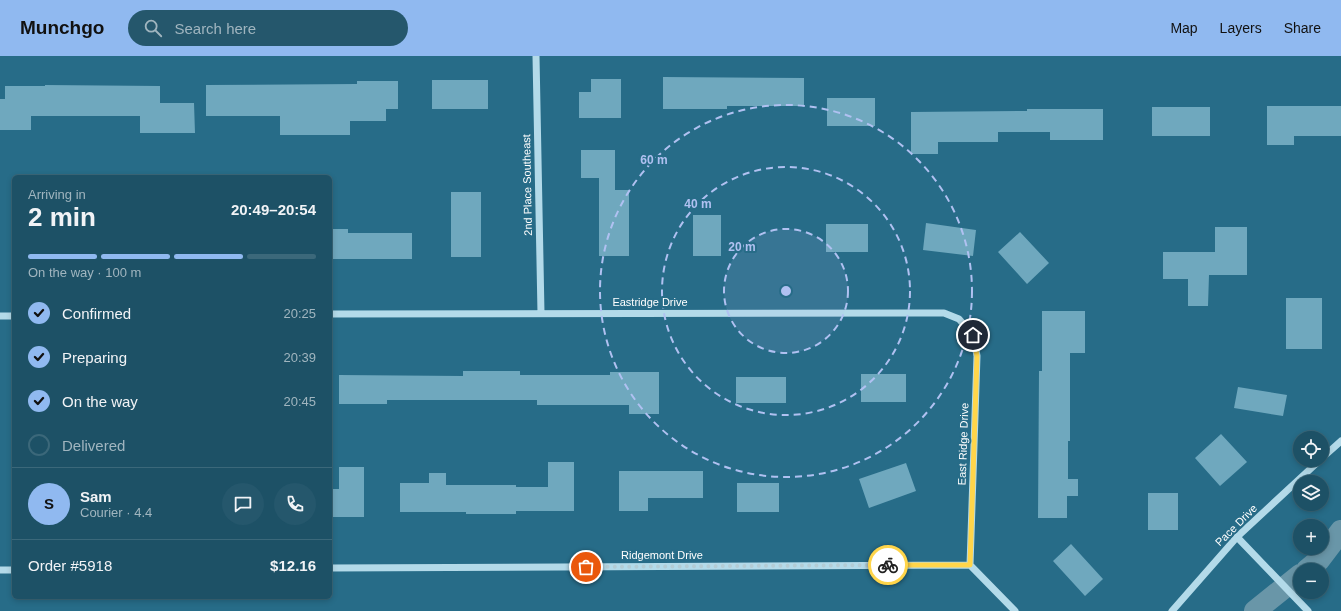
<!DOCTYPE html>
<html lang="en">
<head>
<meta charset="utf-8">
<style>
	body { margin:0; font-family:Helvetica,sans-serif; background:#25576c; color:#f1f3f6; height:100vh; display:flex; flex-direction:column; font-size:15px; white-space:nowrap }
	* { box-sizing:border-box; margin:0 }
	p { font-size:13px; color:#a0b5bf }
	.icon { flex:none; width:22px; height:22px; fill:none; stroke:currentColor; stroke-width:2; stroke-linecap:round; stroke-linejoin:round }
	.map { position:relative; flex:1; overflow:hidden }
	.side { position:absolute; left:12px; top:119px; width:320px; height:424px; display:flex; flex-direction:column; background:#1d5166; border-radius:6px; box-shadow:0 2px 6px #0003,0 0 0 1px #3b687a }
	.side>* { flex:none }
	.fabs { position:absolute; left:1293px; top:375px; display:grid; gap:8px }
	.fabs a { display:grid; place-items:center; width:36px; height:36px; border-radius:50%; background:#1d5166; box-shadow:0 2px 6px #0003,0 0 0 1px #3b687a; font-size:20px }
	.pin { position:absolute; display:grid; place-items:center; width:34px; height:34px; color:#fff; margin:-17px; border:2px solid #fff; border-radius:50%; box-shadow:0 1px 4px #0007 }
	.courier { position:absolute; display:grid; place-items:center; width:40px; height:40px; margin:-20px; border:3px solid #ffd54a; border-radius:50%; background:#fff; color:#222; box-shadow:0 1px 5px #0007 }
	.head em { font-style:normal; font-weight:700 }
	.head div { display:flex; flex-direction:column-reverse }
	.head { display:flex; align-items:center; justify-content:space-between; height:68px; padding:0 16px }
	h1 { font-size:26px; font-weight:700; line-height:30px }
	.bar { display:grid; grid-template-columns:repeat(4,1fr); gap:6px 4px; align-content:center; height:48px; padding:0 16px }
	.bar i { height:5px; border-radius:3px; background:#3b687a }
	.bar .current { background:#90b9f0 }
	.bar p { grid-column:span 4 }
	.line { display:flex; align-items:center; gap:10px; padding:0 16px; border-top:1px solid #3b687a }
	.line div { flex:1 }
	.round { display:grid; place-items:center; flex:none; width:42px; height:42px; border-radius:21px; background:#25576c }
	ol { padding:0 16px; list-style:none }
	li { display:flex; align-items:center; gap:12px; height:44px }
	li p { margin-inline-start:auto }
	li .icon { padding:4px; border-radius:50%; background:#90b9f0; color:#111; stroke-width:4 }
	li:last-child { color:#a0b5bf }
	li i { width:22px; height:22px; border:2px solid #3b687a; border-radius:50% }
	header { display:flex; align-items:center; gap:24px; box-sizing:border-box; height:56px; padding:0 20px; background:#90b9f0; color:#111 }
	header strong { font-size:19px }
	nav { display:flex; gap:22px; margin-inline-start:auto; font-size:14px }
	.search { width:280px; height:36px; background:#25576c; display:flex; align-items:center; gap:10px; box-sizing:border-box; padding:0 14px; border-radius:22px; color:#a0b5bf; font-size:15px }
	.map>svg:first-child { display:block }
</style>
</head>
<body>
<header>
<strong>Munchgo</strong>
<div class="search"><svg class="icon" aria-label="search" viewBox="0 0 24 24"><circle cx="10" cy="10" r="6"/><path d="M15 15l6 6"/></svg>Search here</div>
<nav><a>Map</a><a>Layers</a><a>Share</a></nav>
</header>
<div class="map">
<svg width="1341" height="555" viewBox="0 0 1341 555">
	<rect width="100%" height="100%" fill="#276c88"/>
	<g fill="none" stroke-linecap="round" stroke-linejoin="round">
		<path stroke="#6996a8" stroke-width="22" d="M 1307,514 L 1319,504 L 1341,475
			M 1255,555 L 1300,519"/>
	</g>
	<path fill="#6fa8be" d="M 663,21 L 804,22 L 804,50 L 727,50 L 727,53 L 663,53 Z
		M 591,23 L 621,23 L 621,62 L 579,62 L 579,36 L 591,36 Z
		M 432,24 L 488,24 L 488,53 L 432,53 Z
		M 357,25 L 398,25 L 398,53 L 386,53 L 386,65 L 350,65 L 350,79 L 280,79 L 280,60 L 206,60 L 206,29 L 357,28 Z
		M 45,29 L 160,30 L 160,47 L 194,47 L 195,77 L 140,77 L 140,60 L 31,60 L 31,74 L 0,74 L 0,43 L 5,43 L 5,30 L 45,30 Z
		M 827,42 L 875,42 L 875,70 L 827,70 Z
		M 1267,50 L 1341,50 L 1341,80 L 1294,80 L 1294,89 L 1267,89 Z
		M 1152,51 L 1210,51 L 1210,80 L 1152,80 Z
		M 1027,53 L 1103,53 L 1103,84 L 1050,84 L 1050,76 L 998,76 L 998,86 L 938,86 L 938,98 L 911,98 L 911,56 L 1027,55 Z
		M 581,94 L 615,94 L 615,134 L 629,134 L 629,200 L 599,200 L 599,122 L 581,122 Z
		M 451,136 L 481,136 L 481,201 L 451,201 Z
		M 693,159 L 721,159 L 721,200 L 693,200 Z
		M 926,167 L 976,174 L 973,200 L 923,194 Z
		M 826,168 L 868,168 L 868,196 L 826,196 Z
		M 1215,171 L 1247,171 L 1247,219 L 1209,219 L 1208,250 L 1188,250 L 1188,223 L 1163,223 L 1163,196 L 1215,196 Z
		M 330,173 L 348,173 L 348,177 L 412,177 L 412,203 L 330,203 Z
		M 1020,176 L 1049,207 L 1027,228 L 998,196 Z
		M 1286,242 L 1322,242 L 1322,293 L 1286,293 Z
		M 1042,255 L 1085,255 L 1085,297 L 1070,297 L 1070,385 L 1068,385 L 1068,423 L 1078,423 L 1078,440 L 1067,440 L 1067,462 L 1038,462 L 1039,315 L 1042,315 Z
		M 463,315 L 520,315 L 520,319 L 610,319 L 610,316 L 659,316 L 659,358 L 629,358 L 629,349 L 537,349 L 537,344 L 387,344 L 387,348 L 339,348 L 339,319 L 463,320 Z
		M 861,318 L 906,318 L 906,346 L 861,346 Z
		M 736,321 L 786,321 L 786,347 L 736,347 Z
		M 1238,331 L 1287,339 L 1283,360 L 1234,352 Z
		M 1221,378 L 1247,406 L 1220,430 L 1195,402 Z
		M 548,406 L 574,406 L 574,455 L 516,455 L 516,458 L 466,458 L 466,456 L 400,456 L 400,427 L 429,427 L 429,417 L 446,417 L 446,429 L 516,429 L 516,431 L 548,431 Z
		M 906,407 L 916,435 L 869,452 L 859,423 Z
		M 339,411 L 364,411 L 364,461 L 330,461 L 330,433 L 339,433 Z
		M 619,415 L 703,415 L 703,442 L 648,442 L 648,455 L 619,455 Z
		M 737,427 L 779,427 L 779,456 L 737,456 Z
		M 1148,437 L 1178,437 L 1178,474 L 1148,474 Z
		M 1071,488 L 1103,523 L 1085,540 L 1053,505 Z"/>
	<g fill="none" stroke-linecap="round" stroke-linejoin="round">
		<path stroke="#b3dae9" stroke-width="7" d="M 536,0 L 541,257
			M 330,258 L 916,257 L 944,257 L 959,263 L 973,279 L 977,300 L 970,509
			M 0,260 L 14,260
			M 1322,402 L 1341,385
			M 1237,481 L 1308,555
			M 970,509 L 1015,555
			M 330,512 L 970,509
			M 0,514 L 14,514
			M 1172,555 L 1237,481 L 1320,404"/>
	</g>
	<g fill="none" stroke-linecap="round" stroke-linejoin="round">
		<path stroke="#b3ccd5" stroke-width="4" stroke-dasharray="0 7.2" d="M 586,511 L 888,509"/>
		<path stroke="#ffd54a" stroke-width="5" d="M 888,509 L 970,509 L 977,300 L 973,279"/>
	</g>
	<circle cx="786" cy="235" r="62" fill="#b0c1f1" fill-opacity=".12"/>
	<g fill="none" stroke="#b0c1f1" stroke-width="2" stroke-dasharray="7 5">
		<circle cx="786" cy="235" r="62"/>
		<circle cx="786" cy="235" r="124"/>
		<circle cx="786" cy="235" r="186"/>
	</g>
	<g text-anchor="middle" dominant-baseline="central" stroke-width="4" stroke-linejoin="round" paint-order="stroke">
		<g font-size="11" fill="#fff" stroke="#276c88">
			<text transform="translate(527 129) rotate(-91)">2nd Place Southeast</text>
			<text x="650" y="246">Eastridge Drive</text>
			<text transform="translate(963 388) rotate(-88)">East Ridge Drive</text>
			<text transform="translate(1236 469) rotate(-45)">Pace Drive</text>
			<text x="662" y="499">Ridgemont Drive</text>
		</g>
	</g>
	<circle cx="786" cy="235" r="6" fill="#b0c1f1" stroke="#276c88" stroke-width="2"/>
	<g font-size="12" text-anchor="middle" font-weight="bold" fill="#b0c1f1" stroke="#276c88" stroke-width="4" stroke-linejoin="round" paint-order="stroke">
		<text x="654" y="108">60 m</text>
		<text x="698" y="152">40 m</text>
		<text x="742" y="195">20 m</text>
	</g>
</svg>
<div class="fabs">
<a><svg class="icon" aria-label="locate" viewBox="0 0 24 24"><circle cx="12" cy="12" r="6"/><path d="M12 2v4M12 18v4M2 12h4M18 12h4"/></svg></a>
<a><svg class="icon" aria-label="layers" viewBox="0 0 24 24"><path d="M12 4l9 5-9 5-9-5zM3 14l9 5 9-5"/></svg></a>
<a>+</a>
<a>−</a>
</div>
<div class="pin" style="left:586px;top:511px;background:#ea580c"><svg class="icon" aria-label="bag" viewBox="0 0 24 24"><path d="M5 8h14l-1 12H6zM9 8a3 3 0 0 1 6 0"/></svg></div>
<div class="pin" style="left:973px;top:279px;background:#1f2937"><svg class="icon" aria-label="home" viewBox="0 0 24 24"><path d="M3 11l9-7 9 7M6 9v11h12V9"/></svg></div>
<div class="courier" style="left:888px;top:509px"><svg class="icon" aria-label="bike" viewBox="0 0 24 24"><circle cx="6" cy="16" r="4"/><circle cx="18" cy="16" r="4"/><path d="M6 16l4-8h5l3 8M10 8l3 8H6M13 5h3"/></svg></div>
<section class="side">
<div class="head"><div><h1>2 min</h1><p>Arriving in</p></div><em>20:49–20:54</em></div>
<div class="bar"><i class="current"></i><i class="current"></i><i class="current"></i><i></i><p>On the way · 100 m</p></div>
<ol>
<li><svg class="icon" aria-label="check" viewBox="0 0 24 24"><path d="M5 12l5 5 9-10"/></svg>Confirmed<p>20:25</p></li>
<li><svg class="icon" aria-label="check" viewBox="0 0 24 24"><path d="M5 12l5 5 9-10"/></svg>Preparing<p>20:39</p></li>
<li><svg class="icon" aria-label="check" viewBox="0 0 24 24"><path d="M5 12l5 5 9-10"/></svg>On the way<p>20:45</p></li>
<li><i></i>Delivered</li>
</ol>
<div class="line" style="height:72px"><b class="round" style="background:#90b9f0;color:#111">S</b><div><b>Sam</b><p>Courier · 4.4</p></div><a class="round"><svg class="icon" aria-label="chat" viewBox="0 0 24 24"><path d="M4 5h16v11H9l-5 4z"/></svg></a><a class="round"><svg class="icon" aria-label="phone" viewBox="0 0 24 24"><path d="M5 4h4l2 5-3 2q2 4 5 5l2-3 5 2v4C11 20 4 13 5 4z"/></svg></a></div>
<div class="line" style="height:52px"><div>Order #5918</div><b>$12.16</b></div>
</section>
</div>
</body>
</html>
